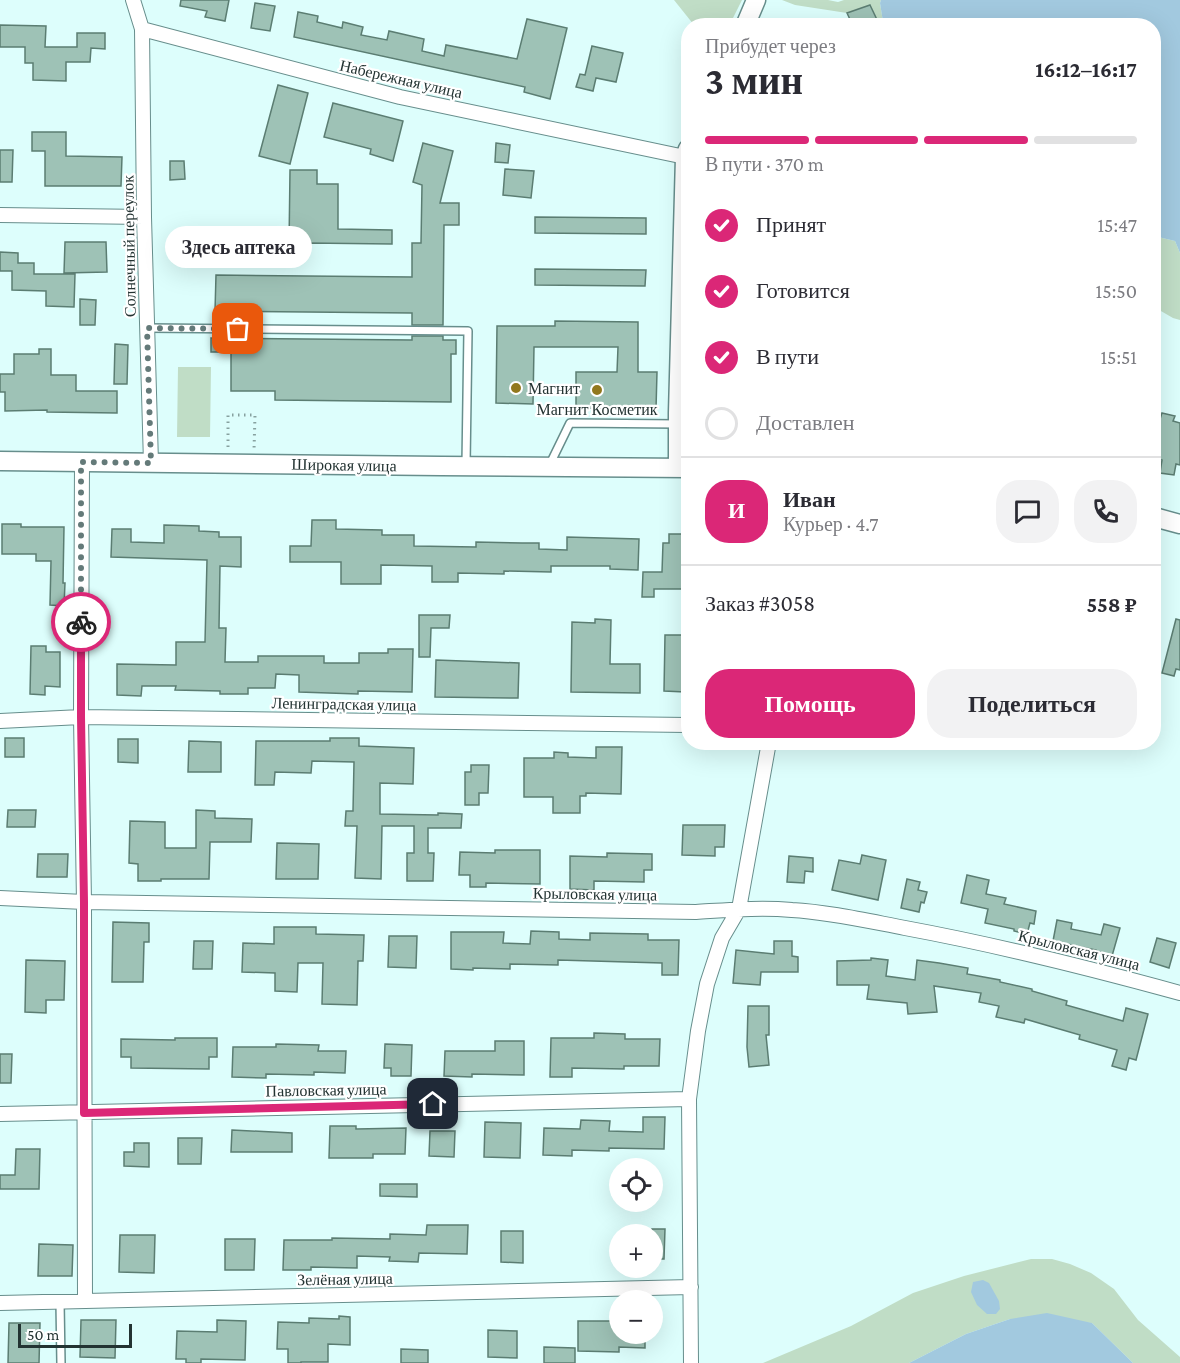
<!DOCTYPE html>
<html lang="ru">
<head>
<meta charset="utf-8">
<style>
	body { margin:0; font-family:"Crimson Pro",serif; background:#f2f2f3; color:#2b2b33; height:100vh; display:flex; flex-direction:column; font-size:22px; white-space:nowrap }
	* { box-sizing:border-box; margin:0 }
	p { font-size:20px; color:#7c7c81 }
	.icon { flex:none; width:33px; height:33px; fill:none; stroke:currentColor; stroke-width:2; stroke-linecap:round; stroke-linejoin:round }
	.map { position:relative; flex:1; overflow:hidden }
	.drawer { position:absolute; left:681px; top:18px; width:480px; height:732px; display:flex; flex-direction:column; background:#fff; border-radius:24px; box-shadow:0 6px 24px #0002 }
	.drawer>* { flex:none }
	.tools { position:absolute; left:609px; top:1158px; display:grid; gap:12px }
	.tools a { display:grid; place-items:center; width:54px; height:54px; border-radius:50%; background:#fff; box-shadow:0 6px 24px #0002; font-size:30px }
	.scale { position:absolute; left:18px; bottom:15px; width:114px; box-sizing:border-box; padding-left:6px; border:3px solid #233332; border-top:0; font-size:16px; line-height:21px; white-space:nowrap; color:#233332; -webkit-text-stroke:4px #fff; paint-order:stroke }
	.pin { position:absolute; display:grid; place-items:center; width:51px; height:51px; color:#fff; margin:-26px; border-radius:12px; box-shadow:0 3px 9px #0006 }
	.courier { position:absolute; display:grid; place-items:center; width:60px; height:60px; margin:-30px; border:4px solid #db2777; border-radius:50%; background:#fff; color:#222; box-shadow:0 2px 8px #0007 }
	.bubble { position:absolute; height:42px; border-radius:21px; background:#fff; box-shadow:0 6px 24px #0002; font-size:20px; font-weight:700; line-height:42px; text-align:center }
	.summary em { font-style:normal; font-weight:700 }
	.summary div { display:flex; flex-direction:column-reverse }
	.summary { display:flex; align-items:center; justify-content:space-between; height:102px; padding:0 24px }
	h1 { font-size:39px; font-weight:700; line-height:45px }
	.bar { display:grid; grid-template-columns:repeat(4,1fr); gap:9px 6px; align-content:center; height:72px; padding:0 24px }
	.bar i { height:8px; border-radius:4px; background:#e1e1e2 }
	.bar .selected { background:#db2777 }
	.bar p { grid-column:span 4 }
	.line { display:flex; align-items:center; gap:15px; padding:0 24px; border-top:2px solid #e1e1e2 }
	.line div { flex:1 }
	.round { display:grid; place-items:center; flex:none; width:63px; height:63px; border-radius:24px; background:#f2f2f3 }
	ol { padding:0 24px; list-style:none }
	li { display:flex; align-items:center; gap:18px; height:66px }
	li p { margin-inline-start:auto }
	li .icon { padding:6px; border-radius:50%; background:#db2777; color:#fff; stroke-width:4 }
	li:last-child { color:#7c7c81 }
	li i { width:33px; height:33px; border:3px solid #e1e1e2; border-radius:50% }
	.primary-button { display:flex; gap:12px; margin-top:auto; padding:12px 24px }
	.primary-button a { flex:1; height:69px; border-radius:24px; background:#db2777; color:#fff; font-size:24px; font-weight:700; line-height:69px; text-align:center }
	.primary-button a+a { background:#f2f2f3; color:#2b2b33 }
	.map>svg:first-child { display:block }
</style>
</head>
<body>
<div class="map">
<svg width="1180" height="1363" viewBox="0 0 1180 1363">
	<rect width="100%" height="100%" fill="#ddfefc"/>
	<path fill="#c0ddc6" d="M 674,0 L 742,0 L 729,26 L 694,25 Z
		M 782,0 L 828,0 L 838,2 L 844,0 L 881,0 L 880,3 L 883,22 L 889,25 L 880,25 L 870,5 L 847,13 L 795,5 Z
		M 1154,236 L 1175,241 L 1180,253 L 1180,320 L 1173,318 L 1154,307 Z
		M 178,367 L 211,367 L 210,437 L 177,437 Z
		M 1031,1259 L 1052,1259 L 1070,1264 L 1091,1273 L 1114,1289 L 1138,1320 L 1180,1357 L 1180,1363 L 1133,1363 L 1092,1323 L 1010,1319 L 966,1334 L 909,1363 L 763,1363 L 851,1326 L 913,1293 L 964,1276 Z"/>
	<path fill="#a2c9df" d="M 881,0 L 1180,0 L 1180,253 L 1175,241 L 1154,236 L 1154,26 L 889,25 L 883,22 L 880,3 Z
		M 983,1280 L 989,1283 L 999,1301 L 1000,1309 L 996,1314 L 987,1314 L 977,1305 L 971,1292 L 973,1282 Z
		M 1047,1313 L 1092,1323 L 1133,1363 L 909,1363 L 966,1334 L 1010,1319 Z"/>
	<path fill="#9ec2b6" stroke="#5b7d72" stroke-width="1.5" d="M 181,0 L 229,0 L 225,21 L 205,17 L 207,11 L 180,6 Z
		M 255,3 L 275,6 L 270,31 L 251,28 Z
		M 870,5 L 880,26 L 853,26 L 847,13 Z
		M 298,12 L 318,16 L 317,22 L 342,28 L 343,22 L 363,27 L 361,35 L 387,40 L 389,31 L 424,39 L 422,51 L 444,56 L 446,45 L 517,59 L 527,19 L 567,28 L 550,99 L 524,92 L 525,87 L 294,37 Z
		M 0,25 L 46,26 L 45,47 L 77,47 L 77,33 L 105,33 L 105,49 L 91,48 L 90,62 L 66,62 L 66,81 L 33,80 L 33,63 L 25,63 L 25,47 L 0,47 Z
		M 592,46 L 623,53 L 616,82 L 596,78 L 593,91 L 576,87 L 580,74 L 585,75 Z
		M 278,85 L 308,93 L 290,164 L 259,156 Z
		M 333,103 L 403,121 L 393,161 L 370,154 L 371,149 L 324,137 Z
		M 32,132 L 66,132 L 66,156 L 122,157 L 121,186 L 45,186 L 45,151 L 32,151 Z
		M 423,143 L 453,151 L 440,203 L 459,203 L 459,225 L 444,225 L 443,325 L 412,325 L 412,313 L 215,311 L 216,275 L 412,277 L 412,243 L 421,243 L 422,185 L 413,182 Z
		M 496,143 L 510,145 L 508,163 L 495,162 Z
		M 0,150 L 13,150 L 12,182 L 0,182 Z
		M 170,161 L 184,161 L 185,179 L 170,180 Z
		M 505,169 L 534,171 L 531,198 L 503,195 Z
		M 290,170 L 317,170 L 317,184 L 338,184 L 338,229 L 392,230 L 392,244 L 307,243 L 307,247 L 289,247 Z
		M 535,217 L 646,218 L 646,234 L 535,233 Z
		M 65,242 L 106,242 L 107,272 L 64,273 Z
		M 0,252 L 18,253 L 18,263 L 34,263 L 34,274 L 75,274 L 74,307 L 46,306 L 46,291 L 12,290 L 12,271 L 0,271 Z
		M 535,269 L 646,270 L 645,286 L 535,285 Z
		M 80,299 L 96,300 L 95,325 L 80,325 Z
		M 555,321 L 638,322 L 638,372 L 657,372 L 656,409 L 576,408 L 576,372 L 617,372 L 618,347 L 534,347 L 533,404 L 496,403 L 497,326 L 555,326 Z
		M 412,336 L 443,336 L 443,340 L 456,340 L 456,354 L 451,354 L 451,402 L 275,400 L 275,391 L 231,391 L 231,352 L 211,352 L 211,338 L 412,340 Z
		M 115,344 L 128,345 L 127,384 L 114,384 Z
		M 39,349 L 51,349 L 51,375 L 76,375 L 76,391 L 117,391 L 117,413 L 47,412 L 47,410 L 5,411 L 5,392 L 0,392 L 0,374 L 14,374 L 14,354 L 39,354 Z
		M 1162,413 L 1175,416 L 1173,421 L 1180,423 L 1180,465 L 1176,464 L 1174,475 L 1160,473 L 1162,460 L 1154,458 L 1157,428 Z
		M 312,520 L 336,520 L 336,529 L 382,530 L 382,535 L 414,535 L 414,546 L 476,547 L 476,542 L 522,543 L 539,543 L 539,549 L 567,550 L 567,537 L 639,539 L 638,570 L 610,569 L 610,566 L 551,566 L 551,572 L 504,571 L 504,574 L 458,573 L 458,582 L 432,582 L 432,566 L 381,565 L 381,584 L 341,584 L 341,562 L 290,562 L 290,546 L 311,546 Z
		M 2,524 L 21,524 L 21,527 L 64,527 L 63,583 L 65,583 L 64,606 L 50,605 L 51,561 L 36,561 L 36,554 L 2,554 Z
		M 164,525 L 199,526 L 199,531 L 219,532 L 219,537 L 241,537 L 241,567 L 220,566 L 219,628 L 226,628 L 225,662 L 258,662 L 258,656 L 324,656 L 324,663 L 359,663 L 359,653 L 388,653 L 388,649 L 413,649 L 412,692 L 358,691 L 358,694 L 299,692 L 299,675 L 276,674 L 275,688 L 248,688 L 248,694 L 220,694 L 220,691 L 175,690 L 176,686 L 142,686 L 141,696 L 117,695 L 117,664 L 176,665 L 176,642 L 205,642 L 207,560 L 111,557 L 112,529 L 131,529 L 131,542 L 164,543 Z
		M 669,534 L 688,534 L 688,566 L 684,566 L 684,589 L 654,589 L 654,597 L 642,597 L 643,572 L 662,572 L 663,543 L 669,543 Z
		M 419,615 L 450,615 L 449,628 L 431,628 L 430,657 L 419,657 Z
		M 595,619 L 611,620 L 610,664 L 640,664 L 640,693 L 571,692 L 572,622 L 595,623 Z
		M 1176,619 L 1180,620 L 1180,670 L 1176,669 L 1174,676 L 1162,673 Z
		M 665,635 L 688,635 L 688,652 L 686,652 L 685,692 L 664,691 Z
		M 31,646 L 46,646 L 46,652 L 60,652 L 60,687 L 45,686 L 45,695 L 30,694 Z
		M 436,660 L 519,663 L 518,698 L 435,697 Z
		M 5,738 L 24,738 L 24,757 L 5,757 Z
		M 330,738 L 359,738 L 359,746 L 414,748 L 413,784 L 380,783 L 380,814 L 438,815 L 438,813 L 462,814 L 461,828 L 428,828 L 428,853 L 434,853 L 433,881 L 407,881 L 407,853 L 414,853 L 414,826 L 382,826 L 381,879 L 355,878 L 357,826 L 345,826 L 346,811 L 353,811 L 354,762 L 312,761 L 311,773 L 275,772 L 274,785 L 255,785 L 256,741 L 330,741 Z
		M 118,739 L 138,739 L 138,763 L 118,762 Z
		M 189,741 L 221,742 L 221,772 L 188,772 Z
		M 596,747 L 622,747 L 621,794 L 586,793 L 586,796 L 580,796 L 580,813 L 553,813 L 553,797 L 524,797 L 524,758 L 554,758 L 554,752 L 568,753 L 568,757 L 596,758 Z
		M 471,765 L 489,765 L 488,793 L 479,793 L 479,805 L 465,805 L 465,772 L 471,772 Z
		M 8,810 L 36,810 L 35,827 L 7,827 Z
		M 196,810 L 215,811 L 215,818 L 252,819 L 251,842 L 210,842 L 209,879 L 161,879 L 161,881 L 138,881 L 138,864 L 129,863 L 130,821 L 165,822 L 165,848 L 196,848 Z
		M 683,825 L 725,825 L 724,847 L 715,847 L 715,856 L 682,855 Z
		M 277,843 L 319,844 L 318,879 L 276,879 Z
		M 495,850 L 540,850 L 540,884 L 486,883 L 486,887 L 470,887 L 470,875 L 459,875 L 460,852 L 495,853 Z
		M 607,853 L 652,854 L 652,870 L 644,870 L 644,882 L 594,881 L 594,890 L 570,889 L 570,856 L 607,857 Z
		M 38,854 L 68,854 L 67,877 L 37,877 Z
		M 862,855 L 886,860 L 878,900 L 832,890 L 839,860 L 860,864 Z
		M 789,856 L 813,858 L 813,872 L 805,871 L 804,883 L 787,882 Z
		M 967,875 L 989,880 L 986,894 L 1006,898 L 1004,904 L 1036,911 L 1034,924 L 1030,923 L 1027,934 L 1014,931 L 1014,929 L 985,923 L 988,909 L 961,903 Z
		M 907,879 L 920,882 L 918,890 L 927,892 L 924,903 L 921,902 L 919,912 L 901,908 Z
		M 1057,920 L 1072,923 L 1071,929 L 1101,935 L 1104,924 L 1120,928 L 1112,956 L 1096,951 L 1096,950 L 1053,941 Z
		M 113,922 L 149,923 L 149,942 L 144,942 L 143,982 L 112,982 Z
		M 274,927 L 316,927 L 316,934 L 364,935 L 363,961 L 358,961 L 357,1005 L 322,1004 L 323,963 L 298,963 L 297,992 L 275,991 L 275,973 L 242,972 L 243,943 L 274,944 Z
		M 531,931 L 559,932 L 559,939 L 590,940 L 590,933 L 648,934 L 648,940 L 679,940 L 678,975 L 662,975 L 662,963 L 627,962 L 558,960 L 558,965 L 510,964 L 510,969 L 473,968 L 473,970 L 451,969 L 451,932 L 504,932 L 503,943 L 530,944 Z
		M 389,936 L 417,936 L 416,968 L 388,967 Z
		M 1157,938 L 1176,943 L 1169,968 L 1150,962 Z
		M 194,941 L 213,941 L 212,969 L 193,969 Z
		M 774,941 L 792,941 L 792,956 L 798,957 L 798,972 L 761,972 L 760,985 L 733,983 L 736,950 L 774,954 Z
		M 871,958 L 888,960 L 886,976 L 915,980 L 917,960 L 939,963 L 968,968 L 967,974 L 1000,980 L 1000,982 L 1032,989 L 1032,991 L 1067,1001 L 1066,1005 L 1123,1021 L 1126,1008 L 1148,1014 L 1136,1060 L 1129,1058 L 1126,1070 L 1112,1066 L 1117,1050 L 1079,1039 L 1080,1035 L 1025,1019 L 1024,1023 L 996,1017 L 999,1006 L 979,1002 L 981,993 L 934,986 L 937,1012 L 908,1014 L 907,1003 L 867,999 L 869,985 L 837,985 L 837,961 L 871,960 Z
		M 26,960 L 65,961 L 64,1000 L 46,1000 L 46,1013 L 25,1012 Z
		M 748,1006 L 769,1006 L 769,1035 L 766,1035 L 769,1065 L 749,1067 L 747,1047 Z
		M 594,1033 L 625,1034 L 625,1039 L 660,1039 L 659,1066 L 624,1066 L 624,1069 L 572,1068 L 572,1077 L 550,1077 L 551,1038 L 594,1038 Z
		M 175,1038 L 217,1038 L 217,1057 L 209,1057 L 209,1069 L 131,1068 L 131,1057 L 121,1057 L 121,1039 L 175,1040 Z
		M 495,1041 L 524,1041 L 524,1075 L 472,1074 L 472,1077 L 444,1076 L 445,1051 L 495,1051 Z
		M 276,1044 L 319,1045 L 318,1051 L 346,1051 L 345,1073 L 314,1072 L 314,1075 L 266,1074 L 266,1078 L 232,1077 L 233,1047 L 276,1047 Z
		M 385,1044 L 412,1045 L 411,1076 L 391,1076 L 391,1068 L 384,1068 Z
		M 0,1054 L 12,1054 L 11,1083 L 0,1083 Z
		M 643,1117 L 665,1117 L 664,1149 L 609,1148 L 609,1151 L 572,1150 L 572,1156 L 543,1155 L 544,1128 L 580,1129 L 581,1120 L 610,1121 L 609,1131 L 643,1132 Z
		M 485,1122 L 521,1123 L 520,1158 L 484,1157 Z
		M 330,1126 L 356,1126 L 356,1129 L 406,1128 L 405,1154 L 373,1154 L 373,1158 L 329,1158 Z
		M 232,1130 L 292,1133 L 292,1152 L 231,1152 Z
		M 430,1131 L 455,1131 L 454,1157 L 429,1156 Z
		M 178,1138 L 202,1138 L 201,1164 L 178,1164 Z
		M 134,1143 L 149,1143 L 149,1167 L 124,1166 L 124,1152 L 134,1152 Z
		M 16,1149 L 40,1149 L 39,1189 L 0,1189 L 0,1175 L 15,1175 Z
		M 380,1184 L 417,1184 L 417,1197 L 380,1196 Z
		M 427,1225 L 468,1225 L 467,1254 L 419,1253 L 418,1262 L 389,1261 L 390,1257 L 357,1256 L 357,1268 L 311,1267 L 311,1270 L 283,1270 L 284,1240 L 332,1240 L 332,1238 L 390,1239 L 390,1234 L 426,1235 Z
		M 652,1229 L 665,1229 L 664,1259 L 652,1259 Z
		M 501,1231 L 523,1231 L 523,1263 L 501,1262 Z
		M 120,1235 L 155,1235 L 154,1273 L 119,1272 Z
		M 225,1239 L 255,1239 L 254,1270 L 225,1270 Z
		M 39,1244 L 73,1245 L 72,1276 L 38,1276 Z
		M 339,1316 L 350,1317 L 350,1345 L 328,1344 L 328,1362 L 301,1362 L 301,1363 L 288,1363 L 288,1349 L 277,1349 L 278,1322 L 309,1323 L 309,1318 L 339,1319 Z
		M 81,1320 L 116,1320 L 115,1358 L 80,1357 Z
		M 217,1320 L 246,1321 L 245,1360 L 201,1359 L 201,1363 L 186,1363 L 186,1359 L 176,1359 L 177,1331 L 217,1332 Z
		M 578,1321 L 620,1321 L 620,1334 L 645,1334 L 645,1348 L 619,1347 L 619,1352 L 578,1351 Z
		M 9,1323 L 40,1323 L 39,1363 L 8,1363 Z
		M 488,1330 L 517,1331 L 517,1358 L 488,1357 Z
		M 544,1347 L 575,1348 L 575,1363 L 544,1363 Z
		M 401,1349 L 428,1350 L 428,1363 L 401,1363 Z"/>
	<g fill="none" stroke-linecap="round" stroke-linejoin="round">
		<defs>
			<path id="service" d="M 147,328 L 468,331 L 466,464
				M 550,464 L 570,423 L 678,424
				M 60,1302 L 61,1363"/>
			<path id="minor" d="M 133,0 L 142,29 L 400,97 L 685,157
				M 142,29 L 144,217 L 151,463
				M 0,215 L 144,217
				M 82,462 L 81,717 L 84,902 L 85,1301
				M 0,721 L 81,717 L 688,725
				M 0,898 L 84,902 L 696,912 C 728,910 760,907 792,910 C 829,912 868,921 905,928 C 997,945 1089,968 1180,993
				M 0,1114 L 689,1099
				M 0,1303 L 691,1287
				M 691,1363 L 689,1099 L 698,1031 L 707,984 L 722,938 L 739,909 L 769,742"/>
			<path id="tertiary" d="M 745,26 L 756,0
				M 0,461 L 441,466 L 688,468
				M 678,467 L 678,413 L 685,157 L 688,149
				M 1154,517 L 1180,524"/>
		</defs>
		<use href="#service" stroke="#678e8c" stroke-width="10"/>
		<use href="#minor" stroke="#678e8c" stroke-width="16"/>
		<use href="#tertiary" stroke="#678e8c" stroke-width="21"/>
		<path stroke="#87a19f" stroke-width="3" stroke-dasharray="1.5 4.5" stroke-linecap="butt" d="M 228,447 L 228,415 L 255,415 L 254,450"/>
		<use href="#service" stroke="#fff" stroke-width="7"/>
		<use href="#minor" stroke="#fff" stroke-width="14"/>
		<use href="#tertiary" stroke="#fff" stroke-width="18"/>
	</g>
	<g fill="none" stroke-linecap="round" stroke-linejoin="round">
		<path stroke="#647a79" stroke-width="6" stroke-dasharray="0 10.8" d="M 81,622 L 81,462 L 151,463 L 147,328 L 238,329"/>
		<path stroke="#db2777" stroke-width="8" d="M 81,622 L 81,717 L 84,902 L 84,1113 L 433,1104"/>
	</g>
	<g fill="#92781e" stroke="#fff" stroke-width="2">
		<circle cx="516" cy="388" r="6"/>
		<circle cx="597" cy="390" r="6"/>
	</g>
	<g text-anchor="middle" dominant-baseline="central" stroke-width="4.5" stroke-linejoin="round" paint-order="stroke">
		<g font-size="16" fill="#233332" stroke="#fff">
			<text transform="translate(401 79) rotate(13)">Набережная улица</text>
			<text transform="translate(129 246) rotate(-91)">Солнечный переулок</text>
			<text transform="translate(344 465) rotate(1)">Широкая улица</text>
			<text transform="translate(344 704) rotate(1)">Ленинградская улица</text>
			<text transform="translate(595 894) rotate(1)">Крыловская улица</text>
			<text transform="translate(1079 950) rotate(14)">Крыловская улица</text>
			<text transform="translate(326 1090) rotate(-1)">Павловская улица</text>
			<text transform="translate(345 1279) rotate(-1)">Зелёная улица</text>
		</g>
		<g font-size="16" fill="#233332" stroke="#fff" text-anchor="start">
			<text x="528" y="388">Магнит</text>
			<text x="597" y="409" text-anchor="middle">Магнит Косметик</text>
		</g>
	</g>
</svg>
<div class="tools">
<a><svg class="icon" aria-label="locate" viewBox="0 0 24 24"><circle cx="12" cy="12" r="6"/><path d="M12 2v4M12 18v4M2 12h4M18 12h4"/></svg></a>
<a>+</a>
<a>−</a>
</div>
<div class="scale">50 m</div>
<div class="pin" style="left:238px;top:329px;background:#ea580c"><svg class="icon" aria-label="bag" viewBox="0 0 24 24"><path d="M5 8h14l-1 12H6zM9 8a3 3 0 0 1 6 0"/></svg></div>
<div class="pin" style="left:433px;top:1104px;background:#1f2937"><svg class="icon" aria-label="home" viewBox="0 0 24 24"><path d="M3 11l9-7 9 7M6 9v11h12V9"/></svg></div>
<div class="courier" style="left:81px;top:622px"><svg class="icon" aria-label="bike" viewBox="0 0 24 24"><circle cx="6" cy="16" r="4"/><circle cx="18" cy="16" r="4"/><path d="M6 16l4-8h5l3 8M10 8l3 8H6M13 5h3"/></svg></div>
<div class="bubble" style="left:165px;top:226px;width:147px">Здесь аптека</div>
<section class="drawer">
<div class="summary"><div><h1>3 мин</h1><p>Прибудет через</p></div><em>16:12–16:17</em></div>
<div class="bar"><i class="selected"></i><i class="selected"></i><i class="selected"></i><i></i><p>В пути · 370 m</p></div>
<ol>
<li><svg class="icon" aria-label="check" viewBox="0 0 24 24"><path d="M5 12l5 5 9-10"/></svg>Принят<p>15:47</p></li>
<li><svg class="icon" aria-label="check" viewBox="0 0 24 24"><path d="M5 12l5 5 9-10"/></svg>Готовится<p>15:50</p></li>
<li><svg class="icon" aria-label="check" viewBox="0 0 24 24"><path d="M5 12l5 5 9-10"/></svg>В пути<p>15:51</p></li>
<li><i></i>Доставлен</li>
</ol>
<div class="line" style="height:108px"><b class="round" style="background:#db2777;color:#fff">И</b><div><b>Иван</b><p>Курьер · 4.7</p></div><a class="round"><svg class="icon" aria-label="chat" viewBox="0 0 24 24"><path d="M4 5h16v11H9l-5 4z"/></svg></a><a class="round"><svg class="icon" aria-label="phone" viewBox="0 0 24 24"><path d="M5 4h4l2 5-3 2q2 4 5 5l2-3 5 2v4C11 20 4 13 5 4z"/></svg></a></div>
<div class="line" style="height:78px"><div>Заказ #3058</div><b>558 ₽</b></div>
<div class="primary-button"><a>Помощь</a><a>Поделиться</a></div>
</section>
</div>
</body>
</html>
